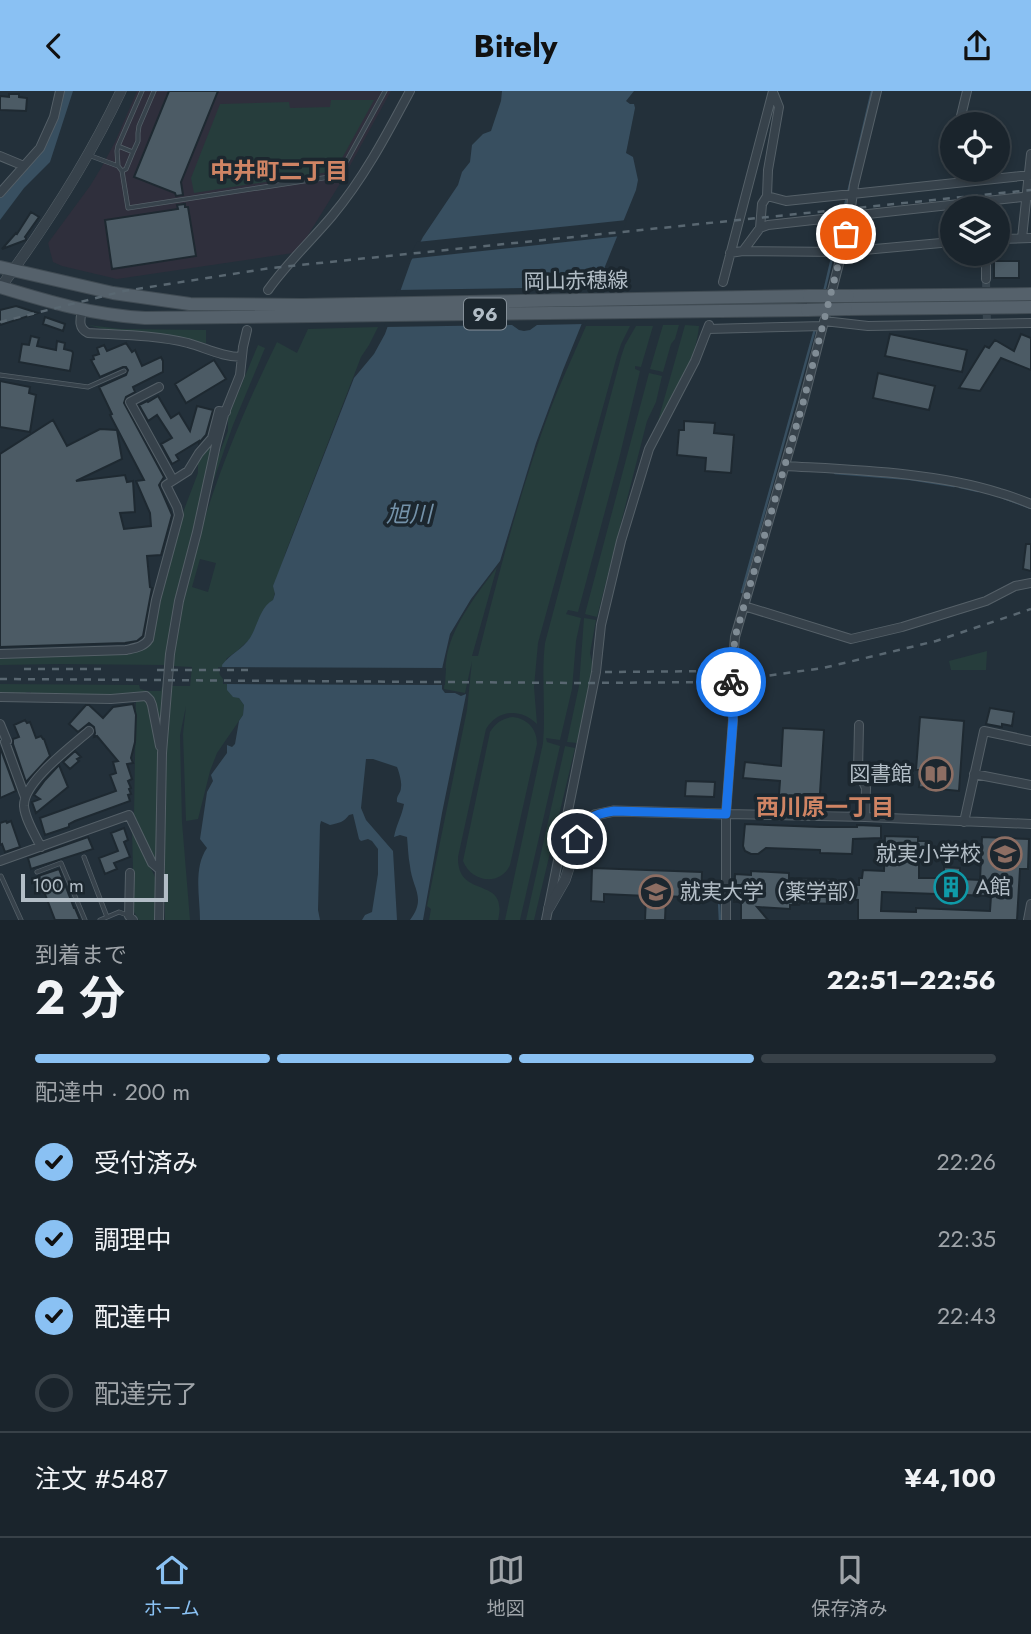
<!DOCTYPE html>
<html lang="ja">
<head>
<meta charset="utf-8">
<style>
	body { margin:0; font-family:Jost,"Noto Sans JP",sans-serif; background:#273038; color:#f1f3f6; height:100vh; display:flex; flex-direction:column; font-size:26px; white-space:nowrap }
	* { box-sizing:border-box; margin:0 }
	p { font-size:23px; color:#9fa4a9 }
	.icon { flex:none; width:38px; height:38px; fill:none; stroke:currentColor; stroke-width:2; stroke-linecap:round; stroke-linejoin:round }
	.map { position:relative; height:829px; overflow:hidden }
	.details { display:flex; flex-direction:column; background:#1a242c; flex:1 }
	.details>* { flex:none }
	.fabs { position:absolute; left:940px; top:21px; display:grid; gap:14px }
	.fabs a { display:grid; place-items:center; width:70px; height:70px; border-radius:50%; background:#1a242c; box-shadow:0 4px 10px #0003,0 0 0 2px #384148; font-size:35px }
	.scale { position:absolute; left:21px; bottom:18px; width:147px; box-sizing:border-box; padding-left:7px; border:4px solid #b2bdc6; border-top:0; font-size:19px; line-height:24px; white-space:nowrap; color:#b2bdc6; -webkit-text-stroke:5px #1c272f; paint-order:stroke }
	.pin { position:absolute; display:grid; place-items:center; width:60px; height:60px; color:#fff; margin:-30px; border:4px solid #fff; border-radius:50%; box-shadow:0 2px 7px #0007 }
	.courier { position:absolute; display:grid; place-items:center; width:70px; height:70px; margin:-35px; border:5px solid #1a73e8; border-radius:50%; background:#fff; color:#222; box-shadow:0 2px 9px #0007 }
	.summary em { font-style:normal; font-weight:700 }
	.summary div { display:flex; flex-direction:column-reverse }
	.summary { display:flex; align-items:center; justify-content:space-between; height:119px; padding:0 35px }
	h1 { font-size:46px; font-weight:700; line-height:52px }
	.bar { display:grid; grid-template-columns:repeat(4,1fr); gap:10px 7px; align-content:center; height:84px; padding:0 35px }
	.bar i { height:9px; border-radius:5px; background:#384148 }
	.bar .current { background:#8ac1f3 }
	.bar p { grid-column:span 4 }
	.line { display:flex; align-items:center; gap:18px; padding:0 35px; border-top:2px solid #384148 }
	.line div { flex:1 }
	ol { padding:0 35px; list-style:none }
	li { display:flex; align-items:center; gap:21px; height:77px }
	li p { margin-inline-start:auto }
	li .icon { padding:7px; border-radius:50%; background:#8ac1f3; color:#111; stroke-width:4 }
	li:last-child { color:#9fa4a9 }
	li i { width:38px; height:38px; border:4px solid #384148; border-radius:50% }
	header { display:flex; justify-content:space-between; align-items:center; height:91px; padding:0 35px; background:#8ac1f3; color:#111; font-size:32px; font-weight:700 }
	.tab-bar { display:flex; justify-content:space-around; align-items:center; height:98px; border-top:2px solid #384148; background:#1a242c; font-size:19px; color:#9fa4a9 }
	.tab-bar a { display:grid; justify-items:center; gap:4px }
	.tab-bar .current { color:#8ac1f3 }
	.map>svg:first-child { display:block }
</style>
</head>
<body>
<header><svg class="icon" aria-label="back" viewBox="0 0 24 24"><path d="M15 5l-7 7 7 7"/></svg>Bitely<svg class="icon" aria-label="share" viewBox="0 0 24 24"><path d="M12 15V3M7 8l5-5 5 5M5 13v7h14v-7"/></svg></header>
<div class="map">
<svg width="1031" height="829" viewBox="0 0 1031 829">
	<rect width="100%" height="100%" fill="#23303a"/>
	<path fill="#2f2f3c" d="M 137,0 L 391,0 L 341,91 L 305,149 L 293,162 L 117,188 L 62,175 L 53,171 L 48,152 L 90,95 L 101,77 L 115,51 Z"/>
	<path fill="#263d3c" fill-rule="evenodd" d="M 331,9 L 374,9 L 335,80 L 194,102 L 191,87 L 220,13 L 289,11 L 290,17 L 330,16 Z
		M 88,234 L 121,238 L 206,239 L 206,252 L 111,240 Z
		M 663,234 L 679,234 L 675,248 L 671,253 L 663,281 L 650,278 Z
		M 685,234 L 699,235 C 696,268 676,303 658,330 Z
		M 586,235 L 630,235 L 621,253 L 617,265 L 538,552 L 534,596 L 537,633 C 521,617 498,618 486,638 L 458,766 C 457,810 509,783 498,829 L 429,829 L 431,818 L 427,815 L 467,619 L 472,570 L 465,602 L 444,598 C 445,587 445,575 447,564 C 454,531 478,502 497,476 L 472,565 L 478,565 C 499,482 520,399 550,319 C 561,290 574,263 586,235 Z
		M 636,235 L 653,235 L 641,276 L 635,275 L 635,278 L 640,280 L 619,368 L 578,521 L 568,519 L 566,523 L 581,527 L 576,550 L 572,598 L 560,649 L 546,647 L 547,651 L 560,655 L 520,829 L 505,829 L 543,652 C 546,619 541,585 545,552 L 621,266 L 625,254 Z
		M 378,236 L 369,254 L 361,266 L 285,463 L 273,509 L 249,549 L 237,560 L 226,568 L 239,607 L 244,614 L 243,624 L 217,662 L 210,680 L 198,728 L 186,730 L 183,643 L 186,615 L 180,644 L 182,731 L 190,829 L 165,829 L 165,699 L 169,608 L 172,595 L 190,595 L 192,576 L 172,575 C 176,554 178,532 182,511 C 201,423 237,332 277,251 L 297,262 L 308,238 ZM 200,468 L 216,472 L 208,501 L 192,496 Z
		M 258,254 L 265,257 L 233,334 L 212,394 L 218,366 L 228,340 L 228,326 Z
		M 649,282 L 662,285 L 656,311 L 647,330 L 597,526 L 585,523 Z
		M 213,350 L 193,440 L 176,510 L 165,574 L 57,573 L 0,574 L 0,565 L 142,557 L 182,424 L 198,382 L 198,369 Z
		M 584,527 L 596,529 L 590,562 L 593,576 L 577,652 L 567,651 L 579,595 Z
		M 987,560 L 986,579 L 951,579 L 949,570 Z
		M 0,593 L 139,594 L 140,598 L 148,600 L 161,600 L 162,596 L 165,596 L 160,651 L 153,607 L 140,602 L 90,604 L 31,603 L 31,601 L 26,601 L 25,603 L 0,603 Z
		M 140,606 L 148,610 L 159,665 L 156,767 L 154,769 L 134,724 L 136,609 Z
		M 513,626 C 528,628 537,638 537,653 L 510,774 C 500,796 471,791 463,770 L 490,641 C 496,631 503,627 513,626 Z
		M 565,655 L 575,657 L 534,829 L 526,829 Z
		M 132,737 L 155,786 L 156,829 L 139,829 L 134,821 Z"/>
	<path fill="#384f60" d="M 63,0 L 73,0 L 50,71 L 24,97 L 0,129 L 0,106 L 34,69 Z
		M 502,0 L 634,0 L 626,10 L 630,13 L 634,13 L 635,17 L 626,62 L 633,66 L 638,89 L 636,99 L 563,279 L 536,352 L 500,470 L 471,508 L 450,543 L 442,578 L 442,598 L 445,602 L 455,602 L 461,605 L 466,603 L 466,604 L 442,722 L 423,829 L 410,829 C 427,807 412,797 410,775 C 408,765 408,755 407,746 L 400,744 L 394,746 C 396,734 402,725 404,713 L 397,711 C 396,704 401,703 401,696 C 402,691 399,681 397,676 L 373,668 L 366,668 L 361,717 L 366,729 L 393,760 L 397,829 L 362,829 L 365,824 L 372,821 L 378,783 L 378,758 L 372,750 L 368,748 L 361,750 L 359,748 L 353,723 L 349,724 C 344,731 339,732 330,734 L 321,730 L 320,734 L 318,819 L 320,829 L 200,829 C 200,806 193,777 207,757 L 200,748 L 207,701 L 213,690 L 211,684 L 227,662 L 227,654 L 232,656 L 235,653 L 239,630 L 243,624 L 244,614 L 239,607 L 233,606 L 227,599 L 227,587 L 223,583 L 222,574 C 230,563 243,558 250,547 C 258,534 260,516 273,509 L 275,503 L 273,495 L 354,287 L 374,263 L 385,243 L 411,170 L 423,146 L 458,94 L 462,81 L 470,71 L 472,54 L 483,43 L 491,40 L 501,10 Z"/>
	<path fill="#23303a" d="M 627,129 L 621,145 L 408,168 L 417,151 Z
		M 537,191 L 543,192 L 550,197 L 600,197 L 585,233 L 537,234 L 530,239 L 524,240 L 519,239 L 512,234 L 384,236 L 397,199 L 525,197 L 529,194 Z
		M 218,576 L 446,577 L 445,594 L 223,593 L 223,588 L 220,584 Z"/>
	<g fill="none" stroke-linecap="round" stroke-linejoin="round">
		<path stroke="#384f60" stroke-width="2.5" d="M 843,123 L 872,0
			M 824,201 L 841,129
			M 835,382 L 910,388 L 954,395
			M 960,396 L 978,400
			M 1004,407 L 1031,417
			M 742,501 L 815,238
			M 719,810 L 720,829"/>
	</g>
	<path fill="#4c5b65" stroke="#1e2931" stroke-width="2" fill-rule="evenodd" d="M 169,0 L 218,0 L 181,91 L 183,104 L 176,105 L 175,102 L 134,86 Z
		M 9,3 L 19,3 L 19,6 L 27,7 L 26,20 L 0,19 L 0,5 L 9,6 Z
		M 185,113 L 185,116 L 188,116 L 196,165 L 112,178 L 105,129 L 178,118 L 177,114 Z
		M 31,121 L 39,126 L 25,146 L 26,147 L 26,149 L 2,158 L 16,142 L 17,143 Z
		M 994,170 L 1019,170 L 1019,187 L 994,187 Z
		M 16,215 L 38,222 L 0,234 L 0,219 Z
		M 45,226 L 65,233 L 63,240 L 43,233 Z
		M 890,243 L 967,259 L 962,281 L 885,265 Z
		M 1021,243 L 1031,247 L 1031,279 L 1001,267 L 980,300 L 959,297 L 985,255 L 989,257 L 995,249 L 1014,260 Z
		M 31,245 L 39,247 L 37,255 L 56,259 L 57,250 L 65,252 L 64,258 L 72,260 L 73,262 L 70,280 L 19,271 L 22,253 L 29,254 Z
		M 126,252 L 132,261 L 135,259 L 142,275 L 161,266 L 163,270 L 163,281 L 133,296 L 135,301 L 126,306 L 124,312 L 164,386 L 159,394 L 172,424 L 161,464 L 147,465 L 150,496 L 152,497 L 143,545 L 137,550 L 125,552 L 0,556 L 0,363 L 53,329 L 67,355 L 100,338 L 117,339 L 122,368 L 76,390 L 125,384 L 127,391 L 133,390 L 135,421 L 120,422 L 124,438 L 151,435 L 150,422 L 136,390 L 144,389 L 110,324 L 112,323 L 99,296 L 126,284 L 128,279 L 126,276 L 123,276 L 100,286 L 91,269 L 94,268 L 93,265 L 99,263 L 97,257 L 104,254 L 107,260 Z
		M 214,269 L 226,288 L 186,312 L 175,293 Z
		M 878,282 L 935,295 L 929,319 L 873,307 Z
		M 0,290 L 30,296 L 29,302 L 36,304 L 30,341 L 0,336 Z
		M 158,305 L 171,327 L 179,322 L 190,340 L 197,315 L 213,319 L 206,344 L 199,352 L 199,350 L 176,364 L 179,369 L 172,373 L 161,353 L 172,347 L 157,324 L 148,330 L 139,314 L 147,310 L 148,311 Z
		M 684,330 L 715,332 L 714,342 L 734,344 L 731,382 L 705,380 L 706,367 L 677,364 L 679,339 L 684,339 Z
		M 1026,453 L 1031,453 L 1031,480 L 1023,478 Z
		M 133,613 L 136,624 L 135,651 L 131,667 L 133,672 L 127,673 L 132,688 L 128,690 L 131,697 L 129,698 L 131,703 L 128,704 L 130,710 L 75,730 L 69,733 L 69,736 L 45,744 L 40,727 L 116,700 L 110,684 L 116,682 L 113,671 L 118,670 L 97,645 L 94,646 L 95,642 L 94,636 L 89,632 L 78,641 L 69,633 L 86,614 L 89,614 L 103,627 L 113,616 Z
		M 990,617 L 1014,621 L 1012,635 L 1002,633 L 1002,636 L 986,633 Z
		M 920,626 L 964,630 L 959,700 L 919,696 L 921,679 L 916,679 Z
		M 25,629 L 27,632 L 30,631 L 36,647 L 41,645 L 43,648 L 44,648 L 50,665 L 26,691 L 13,653 L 13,648 L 19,646 L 14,634 Z
		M 783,637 L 824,639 L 819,718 L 778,717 L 780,690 L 743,687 L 745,671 L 781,675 Z
		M 0,656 L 16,700 L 0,707 Z
		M 75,660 L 81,666 L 77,668 L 79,670 L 70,678 L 63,671 Z
		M 59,674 L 68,696 L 36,722 L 32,711 L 40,708 L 34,704 L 45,689 Z
		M 686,690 L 715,691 L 714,706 L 685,705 Z
		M 6,730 L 7,732 L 11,730 L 20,756 L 5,761 L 2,753 L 0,754 L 0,732 Z
		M 745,733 L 820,736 L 857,736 L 857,734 L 881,735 L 881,747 L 853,748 L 852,763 L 820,762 L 820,759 L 766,757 L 758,763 L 751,763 L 745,760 L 743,755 Z
		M 124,737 L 128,749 L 124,751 L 130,766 L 114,772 L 117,778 L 105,783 L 99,767 L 118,760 L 111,742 Z
		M 885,745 L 918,746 L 918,750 L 929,750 L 919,771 L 919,787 L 944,787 L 944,776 L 960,777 L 960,788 L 980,789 L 982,746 L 1029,748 L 1028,778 L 1020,778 L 1017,829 L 858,829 L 858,809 L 840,808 L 840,813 L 800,812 L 799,814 L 790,814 L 790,818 L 757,816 L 768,829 L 741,829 L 741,811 L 734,811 L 735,783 L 751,784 L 751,780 L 789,782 L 789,787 L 833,788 L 833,793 L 859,794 L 859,787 L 862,787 L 863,779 L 884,780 ZM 882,801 L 991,805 L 990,820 L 916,817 L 916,821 L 881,820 Z
		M 88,746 L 93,758 L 31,778 L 28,767 Z
		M 592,777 L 702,781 L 701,807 L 666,805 L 665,829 L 645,829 L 646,805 L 604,803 L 604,811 L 591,810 Z
		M 59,778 L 74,817 L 75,817 L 80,829 L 55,829 L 38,785 Z"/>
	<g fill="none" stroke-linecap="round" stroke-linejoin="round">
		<path stroke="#38454f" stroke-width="8" stroke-dasharray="8 4" stroke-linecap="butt" d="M 986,188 L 987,233"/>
		<defs>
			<path id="service" d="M 142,0 L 118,55 L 117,60 L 118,75 L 122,80 L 128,117 L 336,85 L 340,82 L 385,0
				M 118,55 L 133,61 L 138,50 L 138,42 L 139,35 L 154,0
				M 91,65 L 118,75
				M 122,80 L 126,78 L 133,61
				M 0,284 L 88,296 L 124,280
				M 84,766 L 107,826
				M 37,781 L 61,772 L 85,829
				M 1,785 L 21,829
				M 100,829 L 119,821 L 127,824"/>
			<path id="minor" d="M 961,25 L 967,0
				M 0,65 L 24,75
				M 0,102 L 40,57 L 54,26 L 60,0
				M 767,105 L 786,110 L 1031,84
				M 760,137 L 768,134 L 1031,105
				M 1022,147 L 1031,63
				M 998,148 L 1031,147
				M 743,160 L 760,137 L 762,113 L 767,105 L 768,79 L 779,16 L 773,1
				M 730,162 L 743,160 L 842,161 L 952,151
				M 986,163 L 986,188
				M 723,191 L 773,0
				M 268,199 C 287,172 311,150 332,125 C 364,87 387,43 410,0
				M 82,219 C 80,229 78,237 88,242 C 121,244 156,244 188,252 C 206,257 223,266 242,266
				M 824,230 L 868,235 L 1031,232
				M 708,238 L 823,235
				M 159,296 L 130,311 L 173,389
				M 785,375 C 854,379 934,381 1000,402 C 1011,405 1021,409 1031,413
				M 744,515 L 851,548 L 902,536 L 986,510 L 1015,495 L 1031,492
				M 0,563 L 126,559 C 135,557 144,556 149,548 L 156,509 L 179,424 L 177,416 L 166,394 L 188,380 L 199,362 L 212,347 L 219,320 L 226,321
				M 0,606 L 111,608 L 146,605 L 150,609 L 152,614 L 160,655
				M 0,633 L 7,650 L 5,651 L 25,706
				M 859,634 L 858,680 L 866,697 L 865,726
				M 974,683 L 1031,694
				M 726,723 L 865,726 L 1031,733
				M 964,731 L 984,640 L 1031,650
				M 41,756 C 35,744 25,728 24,715 C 23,691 72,655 89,640
				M 0,770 L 129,724 L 152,772 L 159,778
				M 130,782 L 129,825 L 133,829
				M 159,829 L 162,662 L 170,563 L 179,510 L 197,441 L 216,354 L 224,324 L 240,284 L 243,256 L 247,239
				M 546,829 L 596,581 L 601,534 L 621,450 L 649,358 L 695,270 L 709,234
				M 726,829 L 726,723 L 733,629 L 731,594 L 735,546 L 803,312 L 842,161 L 850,124 L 854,94 L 877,0
				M 1028,829 L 1031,813"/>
			<path id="tertiary" d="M 0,197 C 46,135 88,70 121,0
				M 549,817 L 565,789 L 583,733 L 595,724 L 614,720 L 726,723"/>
			<path id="primary" d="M 0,176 L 113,202 L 190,213 L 302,214 L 809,205
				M 0,196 C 49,211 93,224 145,227 L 807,219
				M 848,205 L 1031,203
				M 846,218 L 1031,216"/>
		</defs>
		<use href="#service" stroke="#556068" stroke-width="5"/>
		<use href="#minor" stroke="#556068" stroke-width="10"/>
		<use href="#tertiary" stroke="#556068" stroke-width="11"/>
		<use href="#primary" stroke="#404b53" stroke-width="14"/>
		<use href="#service" stroke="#37424b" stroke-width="3.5"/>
		<use href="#minor" stroke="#37424b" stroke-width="8"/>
		<use href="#tertiary" stroke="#37424b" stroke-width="10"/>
		<use href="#primary" stroke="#55616b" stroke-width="12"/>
		<path stroke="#596771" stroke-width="2.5" stroke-dasharray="7 7" stroke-linecap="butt" d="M 0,231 L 124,200 L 271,177 L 1031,99
			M 24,578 L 108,578
			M 157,579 L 252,579
			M 605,581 L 728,580
			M 0,588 L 584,592 L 723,591 L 823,577 L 878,564 L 936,550 L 1031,518"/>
		<defs>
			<path id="primary-bridge" d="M 809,205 L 848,205
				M 807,219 L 846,218"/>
		</defs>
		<use href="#primary-bridge" stroke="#404b53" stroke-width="14" stroke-linecap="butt"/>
		<use href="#primary-bridge" stroke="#55616b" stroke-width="12"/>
	</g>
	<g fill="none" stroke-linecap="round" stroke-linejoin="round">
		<path stroke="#808c95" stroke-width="7" stroke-dasharray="0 12.6" d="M 731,591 L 735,546 L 803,312 L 846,143"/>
		<path stroke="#1a73e8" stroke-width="9" d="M 577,748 C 585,728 592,723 614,720 L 726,723 L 733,629 L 731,591"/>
	</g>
	<defs>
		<symbol id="library-ring" viewBox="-11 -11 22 22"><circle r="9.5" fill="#1c272f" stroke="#8d6e63" stroke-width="1.5"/><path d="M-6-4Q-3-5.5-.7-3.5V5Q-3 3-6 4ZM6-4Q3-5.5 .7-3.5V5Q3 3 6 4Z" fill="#8d6e63"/></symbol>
		<symbol id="school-ring" viewBox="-11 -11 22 22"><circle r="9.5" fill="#1c272f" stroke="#8d6e63" stroke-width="1.5"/><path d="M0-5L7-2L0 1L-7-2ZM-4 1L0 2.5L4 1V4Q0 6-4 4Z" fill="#8d6e63"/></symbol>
		<symbol id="building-ring" viewBox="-11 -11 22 22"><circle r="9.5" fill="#1c272f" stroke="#0f9aa8" stroke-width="1.5"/><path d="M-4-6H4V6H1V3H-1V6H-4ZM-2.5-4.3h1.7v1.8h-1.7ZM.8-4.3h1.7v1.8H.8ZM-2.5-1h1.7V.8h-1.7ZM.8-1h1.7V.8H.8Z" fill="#0f9aa8"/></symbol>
		<symbol id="university-ring" viewBox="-11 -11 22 22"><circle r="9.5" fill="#1c272f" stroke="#8d6e63" stroke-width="1.5"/><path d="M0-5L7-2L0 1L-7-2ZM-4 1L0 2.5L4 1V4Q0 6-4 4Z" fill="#8d6e63"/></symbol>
	</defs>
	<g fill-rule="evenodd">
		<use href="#library-ring" x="917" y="664" width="38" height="38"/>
		<use href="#school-ring" x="986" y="744" width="38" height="38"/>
		<use href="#building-ring" x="932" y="777" width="38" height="38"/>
		<use href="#university-ring" x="637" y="782" width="38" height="38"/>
	</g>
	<g text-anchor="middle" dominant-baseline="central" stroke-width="7" stroke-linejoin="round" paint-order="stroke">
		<rect fill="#1c272f" stroke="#859099" stroke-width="2" x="464" y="207.5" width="42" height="31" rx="5"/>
		<g font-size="19" font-weight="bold" fill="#b2bdc6">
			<text x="485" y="223">96</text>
		</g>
		<g font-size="21" fill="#b2bdc6" stroke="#1c272f">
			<text transform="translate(576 190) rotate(-1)">岡山赤穂線</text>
		</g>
		<g font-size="21" fill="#b2bdc6" stroke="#1c272f" text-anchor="end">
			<text x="912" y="683">図書館</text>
			<text x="981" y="763">就実小学校</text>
			<text x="976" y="796" text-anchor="start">A館</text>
			<text x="680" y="801" text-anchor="start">就実大学（薬学部）</text>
		</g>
		<g font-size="23" font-weight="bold" fill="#cf8464" stroke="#1c272f">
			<text x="279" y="80">中井町二丁目</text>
			<text x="825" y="716">西川原一丁目</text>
		</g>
		<g font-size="23" font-style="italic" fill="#7492a9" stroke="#1c272f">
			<text x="409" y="423">旭川</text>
		</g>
	</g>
</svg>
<div class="fabs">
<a><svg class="icon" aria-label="locate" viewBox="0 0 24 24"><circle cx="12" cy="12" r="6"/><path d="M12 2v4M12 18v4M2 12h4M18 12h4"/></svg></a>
<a><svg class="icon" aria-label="layers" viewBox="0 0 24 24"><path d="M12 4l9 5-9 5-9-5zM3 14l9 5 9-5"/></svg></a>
</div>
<div class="scale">100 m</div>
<div class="pin" style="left:846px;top:143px;background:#ea580c"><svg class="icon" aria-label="bag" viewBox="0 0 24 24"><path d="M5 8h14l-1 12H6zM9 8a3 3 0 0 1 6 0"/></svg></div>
<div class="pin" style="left:577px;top:748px;background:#1f2937"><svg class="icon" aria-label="home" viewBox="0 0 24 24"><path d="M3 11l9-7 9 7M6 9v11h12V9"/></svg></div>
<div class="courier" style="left:731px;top:591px"><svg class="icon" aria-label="bike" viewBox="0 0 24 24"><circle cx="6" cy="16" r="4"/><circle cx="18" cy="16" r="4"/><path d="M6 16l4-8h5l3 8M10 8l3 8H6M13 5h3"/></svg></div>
</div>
<section class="details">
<div class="summary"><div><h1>2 分</h1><p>到着まで</p></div><em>22:51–22:56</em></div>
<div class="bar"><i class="current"></i><i class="current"></i><i class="current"></i><i></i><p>配達中 · 200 m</p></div>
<ol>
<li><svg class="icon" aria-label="check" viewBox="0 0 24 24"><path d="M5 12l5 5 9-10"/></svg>受付済み<p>22:26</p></li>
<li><svg class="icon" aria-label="check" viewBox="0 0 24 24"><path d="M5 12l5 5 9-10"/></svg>調理中<p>22:35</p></li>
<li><svg class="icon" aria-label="check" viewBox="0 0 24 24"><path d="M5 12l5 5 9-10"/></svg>配達中<p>22:43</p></li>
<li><i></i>配達完了</li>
</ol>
<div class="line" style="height:91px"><div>注文 #5487</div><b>¥4,100</b></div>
</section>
<nav class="tab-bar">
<a class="current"><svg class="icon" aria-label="home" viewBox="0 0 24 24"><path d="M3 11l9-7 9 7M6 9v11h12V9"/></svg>ホーム</a>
<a><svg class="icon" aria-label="map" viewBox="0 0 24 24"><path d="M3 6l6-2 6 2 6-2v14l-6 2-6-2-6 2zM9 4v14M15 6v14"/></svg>地図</a>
<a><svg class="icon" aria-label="saved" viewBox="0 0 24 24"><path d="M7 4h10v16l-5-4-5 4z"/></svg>保存済み</a>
</nav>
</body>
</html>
